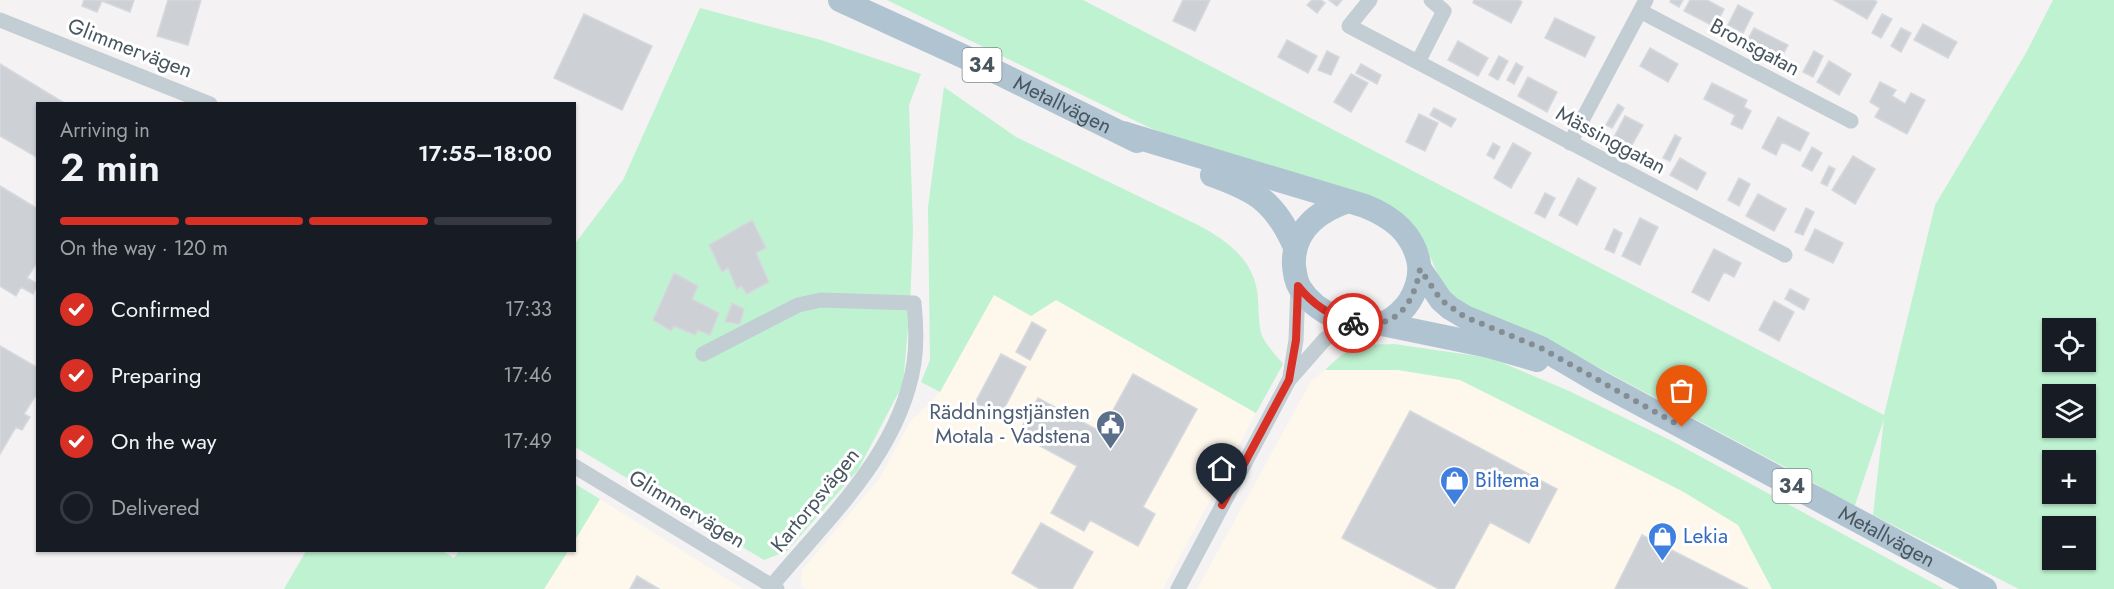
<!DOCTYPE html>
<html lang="en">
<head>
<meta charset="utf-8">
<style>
	body { margin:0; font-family:Jost,sans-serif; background:#242831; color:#f1f3f6; height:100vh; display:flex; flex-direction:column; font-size:22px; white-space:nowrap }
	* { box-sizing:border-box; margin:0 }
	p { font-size:20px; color:#9ea1a6 }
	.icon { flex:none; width:33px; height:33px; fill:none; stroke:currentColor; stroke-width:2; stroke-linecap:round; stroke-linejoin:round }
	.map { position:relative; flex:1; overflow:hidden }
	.drawer { position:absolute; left:36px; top:102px; width:540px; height:450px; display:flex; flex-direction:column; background:#171b24; border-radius:0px; box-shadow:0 2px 4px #0004 }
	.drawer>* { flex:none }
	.tools { position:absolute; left:2042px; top:318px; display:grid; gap:12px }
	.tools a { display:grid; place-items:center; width:54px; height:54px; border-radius:0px; background:#171b24; box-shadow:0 2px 4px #0004; font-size:30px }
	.pin { position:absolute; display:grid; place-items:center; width:51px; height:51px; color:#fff; margin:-62px -26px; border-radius:50% 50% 50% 0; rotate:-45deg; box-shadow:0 0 6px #0007 }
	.pin .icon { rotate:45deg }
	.courier { position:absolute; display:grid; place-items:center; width:60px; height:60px; margin:-30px; border:4px solid #d93025; border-radius:50%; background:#fff; color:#222; box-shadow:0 2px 8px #0007 }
	.head em { font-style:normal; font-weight:600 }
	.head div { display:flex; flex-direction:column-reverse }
	.head { display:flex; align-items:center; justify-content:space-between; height:102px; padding:0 24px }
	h1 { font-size:39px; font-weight:600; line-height:45px }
	.bar { display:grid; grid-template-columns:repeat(4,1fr); gap:9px 6px; align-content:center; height:72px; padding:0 24px }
	.bar i { height:8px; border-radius:4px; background:#363941 }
	.bar .active { background:#d93025 }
	.bar p { grid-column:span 4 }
	ol { padding:0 24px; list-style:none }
	li { display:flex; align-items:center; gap:18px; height:66px }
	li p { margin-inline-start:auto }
	li .icon { padding:6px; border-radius:50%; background:#d93025; color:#fff; stroke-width:4 }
	li:last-child { color:#9ea1a6 }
	li i { width:33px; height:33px; border:3px solid #363941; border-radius:50% }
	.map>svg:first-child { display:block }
</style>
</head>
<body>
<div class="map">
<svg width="2114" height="589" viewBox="0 0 2114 589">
	<rect width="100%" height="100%" fill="#f4f2f2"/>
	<path fill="#fdf7ec" d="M 994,294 L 1031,315 L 1056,300 L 1256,413 L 1163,589 L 806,589 L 801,586 L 802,570 L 879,479 L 910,422 L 940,392 Z
		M 1325,370 L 1398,370 L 1460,380 L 1682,491 L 1738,525 L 1772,589 L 1197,589 L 1311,381 Z
		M 600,499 L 743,589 L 544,589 L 568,551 L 574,550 L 575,540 Z"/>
	<path fill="#bff2d1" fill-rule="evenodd" d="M 887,0 L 1083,0 L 1884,415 L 1935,205 L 2026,53 L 2053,0 L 2114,0 L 2114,589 L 2019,589 L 1873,515 L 1884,419 L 1854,508 L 1811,481 L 1579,357 L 1462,307 L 1444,288 L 1421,236 L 1148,127 ZM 2052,328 L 2085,328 L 2085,362 L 2052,362 ZM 2052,394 L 2085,394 L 2085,428 L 2052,428 ZM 2052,460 L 2085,460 L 2085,494 L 2052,494 ZM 2052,526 L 2085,526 L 2085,560 L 2052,560 Z
		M 700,8 L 821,40 L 921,74 L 909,105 L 913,231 L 910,306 L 903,384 L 858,470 L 787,551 L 764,560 L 575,447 L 574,245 L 623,180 Z
		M 944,87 L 1016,137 L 1200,226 C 1227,241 1251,258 1257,290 C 1259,304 1258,319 1261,333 C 1264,343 1276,355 1283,364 L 1256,413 L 1056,300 L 1031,316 L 994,295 L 940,392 L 921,382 L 930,360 L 928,207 Z
		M 1394,344 L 1491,358 L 1569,391 L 1668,439 L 1944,589 L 1772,589 L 1738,525 L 1682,491 L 1460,380 L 1398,370 L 1325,370 C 1353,343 1356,345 1394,344 Z
		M 575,484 L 600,499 L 575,540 Z
		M 441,550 L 454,558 L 459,551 L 568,551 L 544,589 L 284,589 L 306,551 Z"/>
	<path fill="#cdd1d6" stroke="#d5d8dd" stroke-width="1.5" d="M 84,0 L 134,0 L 130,12 L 102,1 L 97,12 L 82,6 Z
		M 168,0 L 201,0 L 188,45 L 157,36 Z
		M 1183,0 L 1210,0 L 1195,31 L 1173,21 Z
		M 1312,0 L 1321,0 L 1325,3 L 1317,13 L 1307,5 Z
		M 1329,0 L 1342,0 L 1337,6 Z
		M 1474,0 L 1519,0 L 1522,2 L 1511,23 L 1473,3 Z
		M 1671,0 L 1683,0 L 1679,7 L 1670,2 Z
		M 1690,0 L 1707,0 L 1724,9 L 1715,27 L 1684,11 Z
		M 1834,0 L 1874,0 L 1877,2 L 1867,19 Z
		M 1738,5 L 1753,13 L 1743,33 L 1728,25 Z
		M 584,14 L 652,46 L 622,110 L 554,78 Z
		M 1882,14 L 1892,19 L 1881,38 L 1872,33 Z
		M 1555,18 L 1595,37 L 1585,57 L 1545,38 Z
		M 1923,24 L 1957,42 L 1948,58 L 1914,40 Z
		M 1754,28 L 1788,45 L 1777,65 L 1744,47 Z
		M 1901,28 L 1911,33 L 1901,52 L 1891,46 Z
		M 1287,40 L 1317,56 L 1308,73 L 1278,57 Z
		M 1458,41 L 1488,58 L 1478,76 L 1448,60 Z
		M 1650,48 L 1678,64 L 1668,82 L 1640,66 Z
		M 1327,51 L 1339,57 L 1331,75 L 1318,70 Z
		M 1814,51 L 1823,56 L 1813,77 L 1803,72 Z
		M 1499,56 L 1508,61 L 1498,80 L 1489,75 Z
		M 1829,61 L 1851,74 L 1839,95 L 1817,82 Z
		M 1516,63 L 1523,67 L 1514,84 L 1507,80 Z
		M 0,64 L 66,104 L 38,104 L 38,158 L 0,136 Z
		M 1361,64 L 1381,75 L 1377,84 L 1356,73 Z
		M 1351,74 L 1368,83 L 1351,112 L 1334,102 Z
		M 1528,77 L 1557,92 L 1547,112 L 1518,96 Z
		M 1880,82 L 1896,90 L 1892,96 L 1905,104 L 1911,93 L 1925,100 L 1907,134 L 1875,117 L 1880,108 L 1870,102 Z
		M 1712,83 L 1747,100 L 1744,107 L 1751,111 L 1742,129 L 1731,124 L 1735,115 L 1704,99 Z
		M 1618,104 L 1624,108 L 1612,128 L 1606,125 Z
		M 1434,108 L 1456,119 L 1451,127 L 1430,115 Z
		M 1419,114 L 1438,123 L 1425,151 L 1406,142 Z
		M 1625,116 L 1643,125 L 1627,154 L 1610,145 Z
		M 1778,117 L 1809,133 L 1800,151 L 1782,142 L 1776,155 L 1762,148 Z
		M 1675,135 L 1681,138 L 1670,161 L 1663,158 Z
		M 1493,143 L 1500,147 L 1494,159 L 1487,155 Z
		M 1513,143 L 1531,153 L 1511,188 L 1494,178 Z
		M 1812,147 L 1822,153 L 1812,171 L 1802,166 Z
		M 1853,156 L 1875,169 L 1855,204 L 1832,190 Z
		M 1680,158 L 1706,173 L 1697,190 L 1670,175 Z
		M 1829,166 L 1835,169 L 1827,186 L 1821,183 Z
		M 1578,178 L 1596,188 L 1577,225 L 1559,215 Z
		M 1739,178 L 1750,184 L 1739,206 L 1728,200 Z
		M 0,186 L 38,209 L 38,261 L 27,278 L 38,284 L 33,294 L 21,287 L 16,296 L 0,286 Z
		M 1545,193 L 1555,198 L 1545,218 L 1535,213 Z
		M 1758,194 L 1786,209 L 1774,231 L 1746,216 Z
		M 1806,208 L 1814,212 L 1803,235 L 1795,232 Z
		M 1640,218 L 1658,227 L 1640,265 L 1622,256 Z
		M 752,220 L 766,248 L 756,253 L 769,282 L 747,294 L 741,286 L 737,289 L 728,268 L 722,272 L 709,245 Z
		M 1614,229 L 1622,233 L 1614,253 L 1605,249 Z
		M 1815,229 L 1843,243 L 1833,263 L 1805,250 Z
		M 1714,249 L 1741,263 L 1734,277 L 1724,272 L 1709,301 L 1692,292 Z
		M 674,273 L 698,286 L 692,299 L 719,313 L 710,335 L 698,330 L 695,335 L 674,326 L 671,331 L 653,320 Z
		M 1790,289 L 1809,299 L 1804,310 L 1785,299 Z
		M 1774,301 L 1794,312 L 1779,341 L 1759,330 Z
		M 732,303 L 744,309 L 740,324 L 725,322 Z
		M 1032,322 L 1046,330 L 1030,360 L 1016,352 Z
		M 0,346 L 38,368 L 38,392 L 24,414 L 30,417 L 22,430 L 16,427 L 0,454 Z
		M 1001,354 L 1026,367 L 1000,416 L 975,403 Z
		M 1133,374 L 1197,409 L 1143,507 L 1155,514 L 1138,546 L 1090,520 L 1084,531 L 1051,513 L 1077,466 L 1018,434 L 1038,398 L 1101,432 Z
		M 1410,411 L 1557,489 L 1529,543 L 1490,522 L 1454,589 L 1439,589 L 1342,538 Z
		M 1041,523 L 1093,552 L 1072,589 L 1040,589 L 1012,573 Z
		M 1642,535 L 1748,589 L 1615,589 Z
		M 637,576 L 659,589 L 630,589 Z"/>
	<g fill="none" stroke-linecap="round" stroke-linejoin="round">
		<path stroke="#c2cdd4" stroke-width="15" d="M 1370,0 L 1349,26 L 1785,255
			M 1640,11 L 1851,121
			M 0,20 L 210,104
			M 1418,62 L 1444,11 L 1431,0
			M 1570,143 L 1646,0
			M 703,354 L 798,305 L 821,300 L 914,303 C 916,322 917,343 914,363 C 900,454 825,521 769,589
			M 1290,377 L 1296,340 L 1298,286
			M 574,466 L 777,589
			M 1178,589 L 1289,380 L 1325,339 L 1353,323"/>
		<g stroke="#b0c3d1" stroke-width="24">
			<path id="s1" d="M 840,0 L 978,63 L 1137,141"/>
			<path d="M 1123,133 L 1365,206 C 1390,216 1411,231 1418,259 C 1422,275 1416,293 1406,306 C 1399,314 1390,322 1380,324 C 1352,330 1315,312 1300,288 C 1296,282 1295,274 1294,266 C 1292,231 1318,211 1348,201"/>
			<path d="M 1212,175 C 1257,191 1275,202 1295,247"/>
			<path id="s2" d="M 1420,269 L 1441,300 L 1450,308 L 1465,317 L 1541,348 L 1599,382 L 1985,589"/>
			<path d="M 1382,324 L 1489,346 L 1537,360"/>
		</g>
	</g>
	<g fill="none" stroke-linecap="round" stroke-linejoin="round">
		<path stroke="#848d93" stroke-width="6" stroke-dasharray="0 10.8" d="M 1353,323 C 1394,330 1413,308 1420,269 L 1441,300 L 1465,317 L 1541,348 L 1682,427"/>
		<path stroke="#d93025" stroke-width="8" d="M 1222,505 L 1289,380 L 1296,340 L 1298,286 C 1313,305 1330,316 1353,323"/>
	</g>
	<defs>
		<symbol id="civic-pin" viewBox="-11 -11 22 30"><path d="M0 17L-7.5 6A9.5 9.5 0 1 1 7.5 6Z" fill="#5c6f8a" stroke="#fff"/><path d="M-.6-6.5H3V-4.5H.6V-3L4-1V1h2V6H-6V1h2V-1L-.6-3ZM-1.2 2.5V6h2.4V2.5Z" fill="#fff"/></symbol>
		<symbol id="shop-pin" viewBox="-11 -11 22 30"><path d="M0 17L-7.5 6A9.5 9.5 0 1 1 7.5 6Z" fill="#3f7fe0" stroke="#fff"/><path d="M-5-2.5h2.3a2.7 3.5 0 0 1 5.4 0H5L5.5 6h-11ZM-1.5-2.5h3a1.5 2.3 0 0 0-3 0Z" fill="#fff"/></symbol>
	</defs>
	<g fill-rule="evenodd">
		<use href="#civic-pin" x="1094" y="408" width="33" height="45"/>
		<use href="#shop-pin" x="1438" y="464" width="33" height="45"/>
		<use href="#shop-pin" x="1646" y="520" width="33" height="45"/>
	</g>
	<g text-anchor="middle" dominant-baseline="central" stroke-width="6" stroke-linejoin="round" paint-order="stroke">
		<g fill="#fff" stroke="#7f8990" stroke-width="1.5">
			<rect x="962.5" y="48" width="39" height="34" rx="4.5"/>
			<rect x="1772.5" y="469" width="39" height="34" rx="4.5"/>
		</g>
		<g font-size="20" font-weight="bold" fill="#485660">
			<text x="982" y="65">34</text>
			<text x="1792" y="486">34</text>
		</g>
		<g font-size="21" fill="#485660" stroke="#fff">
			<text transform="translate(1755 47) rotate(28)">Bronsgatan</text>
			<text transform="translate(130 48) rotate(21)">Glimmervägen</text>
			<text stroke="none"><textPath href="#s1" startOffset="246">Metallvägen</textPath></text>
			<text transform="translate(1611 140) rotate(28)">Mässinggatan</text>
			<text transform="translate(815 500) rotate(-51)">Kartorpsvägen</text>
			<text transform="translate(687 509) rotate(31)">Glimmervägen</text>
			<text stroke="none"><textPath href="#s2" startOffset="543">Metallvägen</textPath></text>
		</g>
		<g font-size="21" fill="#4e5e75" stroke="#fff" text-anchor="end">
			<text x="1090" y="412">Räddningstjänsten<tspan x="1090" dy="24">Motala - Vadstena</tspan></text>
		</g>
		<g font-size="21" fill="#366cbe" stroke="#fff" text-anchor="start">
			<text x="1475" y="480">Biltema</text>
			<text x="1683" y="536">Lekia</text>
		</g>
	</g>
</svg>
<div class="tools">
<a><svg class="icon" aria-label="locate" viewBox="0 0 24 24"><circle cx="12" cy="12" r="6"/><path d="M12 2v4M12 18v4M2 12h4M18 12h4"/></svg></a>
<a><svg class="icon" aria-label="layers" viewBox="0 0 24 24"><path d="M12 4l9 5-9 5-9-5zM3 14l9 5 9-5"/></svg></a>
<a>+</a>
<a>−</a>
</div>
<div class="pin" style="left:1682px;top:427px;background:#ea580c"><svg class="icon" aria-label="bag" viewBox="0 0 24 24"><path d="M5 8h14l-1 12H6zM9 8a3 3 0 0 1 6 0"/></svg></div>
<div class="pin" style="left:1222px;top:505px;background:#1f2937"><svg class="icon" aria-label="home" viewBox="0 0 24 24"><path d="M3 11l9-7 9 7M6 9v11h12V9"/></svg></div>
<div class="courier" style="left:1353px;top:323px"><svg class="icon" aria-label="bike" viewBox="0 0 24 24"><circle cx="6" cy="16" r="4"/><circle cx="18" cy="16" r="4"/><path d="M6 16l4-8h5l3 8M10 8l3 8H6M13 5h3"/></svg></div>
<section class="drawer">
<div class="head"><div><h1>2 min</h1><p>Arriving in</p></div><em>17:55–18:00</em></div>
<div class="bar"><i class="active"></i><i class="active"></i><i class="active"></i><i></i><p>On the way · 120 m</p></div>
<ol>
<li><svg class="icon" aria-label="check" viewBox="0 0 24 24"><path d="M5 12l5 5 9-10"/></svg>Confirmed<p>17:33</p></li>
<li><svg class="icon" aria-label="check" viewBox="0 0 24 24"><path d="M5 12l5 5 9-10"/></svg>Preparing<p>17:46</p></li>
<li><svg class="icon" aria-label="check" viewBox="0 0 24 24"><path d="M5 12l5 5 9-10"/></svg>On the way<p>17:49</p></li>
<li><i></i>Delivered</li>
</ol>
</section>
</div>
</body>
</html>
